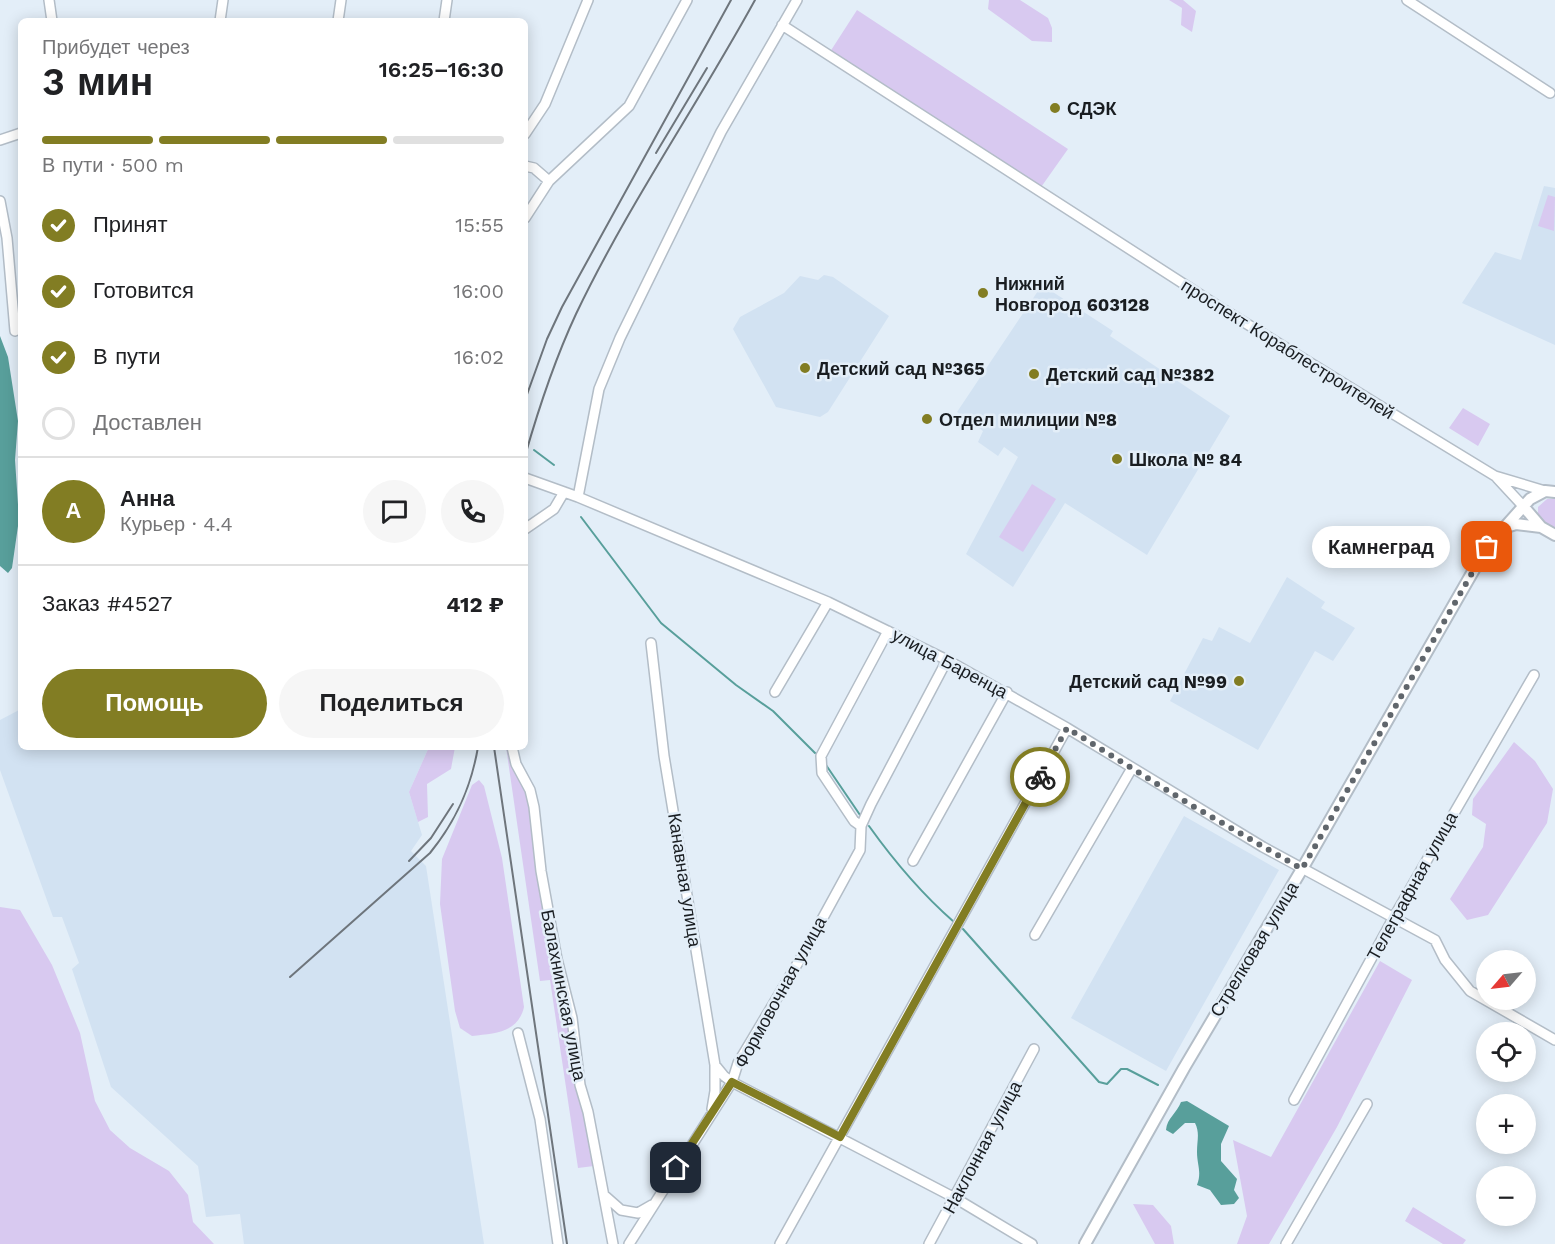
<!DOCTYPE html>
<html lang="ru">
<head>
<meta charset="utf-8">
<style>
	body { margin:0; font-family:"Work Sans",sans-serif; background:#f6f6f6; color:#202124; height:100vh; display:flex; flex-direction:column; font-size:22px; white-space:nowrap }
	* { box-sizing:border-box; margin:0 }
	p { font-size:20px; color:#757577 }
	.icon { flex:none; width:33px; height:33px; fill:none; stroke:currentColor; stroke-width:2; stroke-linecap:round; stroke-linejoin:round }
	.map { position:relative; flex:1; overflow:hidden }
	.sheet { position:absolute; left:18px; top:18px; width:510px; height:732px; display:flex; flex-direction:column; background:#fff; border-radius:9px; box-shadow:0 3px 15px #0003 }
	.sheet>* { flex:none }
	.needle { width:39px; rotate:242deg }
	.tools { position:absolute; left:1476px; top:950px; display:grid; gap:12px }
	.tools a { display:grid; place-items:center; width:60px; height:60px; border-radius:50%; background:#fff; box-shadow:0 3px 15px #0003; font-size:30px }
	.pin { position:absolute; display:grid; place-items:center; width:51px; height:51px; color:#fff; margin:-26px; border-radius:12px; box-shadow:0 3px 9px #0006 }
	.courier { position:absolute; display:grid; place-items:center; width:60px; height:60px; margin:-30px; border:4px solid #827d23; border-radius:50%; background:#fff; color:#222; box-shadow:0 2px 8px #0007 }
	.bubble { position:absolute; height:42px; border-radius:21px; background:#fff; box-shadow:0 3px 15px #0003; font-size:20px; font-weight:600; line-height:42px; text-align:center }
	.headline em { font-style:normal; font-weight:600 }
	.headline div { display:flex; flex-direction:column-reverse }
	.headline { display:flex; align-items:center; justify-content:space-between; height:102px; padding:0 24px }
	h1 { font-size:39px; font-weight:600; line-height:45px }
	.bar { display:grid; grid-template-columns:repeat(4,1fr); gap:9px 6px; align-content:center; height:72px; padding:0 24px }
	.bar i { height:8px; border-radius:4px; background:#e0e0e0 }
	.bar .active { background:#827d23 }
	.bar p { grid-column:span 4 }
	.line { display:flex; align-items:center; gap:15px; padding:0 24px; border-top:2px solid #e0e0e0 }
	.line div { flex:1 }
	.round { display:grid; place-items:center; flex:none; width:63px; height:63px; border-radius:32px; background:#f6f6f6 }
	ol { padding:0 24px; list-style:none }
	li { display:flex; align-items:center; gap:18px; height:66px }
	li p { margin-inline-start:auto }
	li .icon { padding:6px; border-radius:50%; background:#827d23; color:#fff; stroke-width:4 }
	li:last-child { color:#757577 }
	li i { width:33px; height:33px; border:3px solid #e0e0e0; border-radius:50% }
	.action { display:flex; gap:12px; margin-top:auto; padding:12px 24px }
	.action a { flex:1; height:69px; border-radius:36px; background:#827d23; color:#fff; font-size:24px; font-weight:600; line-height:69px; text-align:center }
	.action a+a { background:#f6f6f6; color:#202124 }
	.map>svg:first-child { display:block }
</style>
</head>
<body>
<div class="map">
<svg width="1555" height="1244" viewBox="0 0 1555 1244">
	<rect width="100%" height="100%" fill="#e3eef8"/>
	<path fill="#d2e2f2" d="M 1544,186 L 1555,188 L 1555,345 L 1462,303 L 1495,252 L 1521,260 Z
		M 824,275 L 833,277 L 889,316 L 828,412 L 820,417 L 776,407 L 733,329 L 740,317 L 784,293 L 800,276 L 818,280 Z
		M 1042,285 L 1113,331 L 1110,336 L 1230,416 L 1147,555 L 1065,503 L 1013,587 L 966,554 L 1018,457 L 1004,447 L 998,456 L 978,442 L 983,431 L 957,412 Z
		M 1287,577 L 1325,602 L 1321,608 L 1355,628 L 1333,661 L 1315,651 L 1258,750 L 1170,701 L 1203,638 L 1212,641 L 1219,627 L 1250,643 Z
		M 21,709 L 21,747 L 429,747 L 409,792 L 422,835 L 411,851 L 426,866 L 484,1244 L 244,1244 L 240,1214 L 206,1217 L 198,1166 L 111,1087 L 72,969 L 79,963 L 62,917 L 53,917 L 0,770 L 0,720 Z
		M 1184,816 L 1279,870 L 1166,1071 L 1071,1018 Z"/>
	<path fill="#d8c9f0" d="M 989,0 L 1020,0 L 1048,18 L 1052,28 L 1052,42 L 1032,41 L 988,9 Z
		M 1169,0 L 1183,0 L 1196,11 L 1192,32 L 1181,25 L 1182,8 Z
		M 857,10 L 1068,149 L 1039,190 L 828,55 Z
		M 1548,195 L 1555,197 L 1554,231 L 1538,226 Z
		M 1463,408 L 1490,424 L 1478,446 L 1449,428 Z
		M 1032,484 L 1056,499 L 1023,552 L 999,537 Z
		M 1547,499 L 1555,499 L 1555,530 L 1538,517 L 1538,507 Z
		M 1514,742 L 1535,761 L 1553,789 L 1547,823 L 1488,915 L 1467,920 L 1450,899 L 1483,847 L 1486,824 L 1472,815 L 1473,799 Z
		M 429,747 L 455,747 L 451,769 L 427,784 L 428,817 L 418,822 L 409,792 Z
		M 506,747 L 510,747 L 527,794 L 594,1166 L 578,1168 L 550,980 L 540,981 Z
		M 479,780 L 484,786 L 502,858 L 524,1007 C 518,1033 495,1033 472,1036 L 460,1028 L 455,1011 L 440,904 L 442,859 L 472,785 Z
		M 0,907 L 20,910 L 52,965 L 80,1033 L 95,1101 L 110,1130 L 130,1148 L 169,1171 L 188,1195 L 193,1222 L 214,1244 L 0,1244 Z
		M 1380,961 L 1412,980 L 1337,1127 L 1269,1244 L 1237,1244 L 1247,1216 L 1233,1140 L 1271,1157 Z
		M 1133,1204 L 1153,1205 L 1171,1226 L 1174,1244 L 1155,1244 Z
		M 1413,1207 L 1466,1240 L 1463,1244 L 1443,1244 L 1405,1221 Z"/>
	<path fill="#589f9b" d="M 0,336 L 8,357 L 18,421 L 15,460 L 19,519 L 12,568 L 8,573 L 0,566 Z
		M 1187,1101 L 1229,1126 L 1221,1144 L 1221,1161 L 1237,1179 L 1234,1190 L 1239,1198 L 1234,1204 L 1221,1205 L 1210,1190 L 1197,1185 C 1202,1172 1197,1165 1197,1152 C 1197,1140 1200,1133 1195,1123 L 1185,1123 L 1173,1134 L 1166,1130 C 1167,1118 1177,1113 1181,1102 Z"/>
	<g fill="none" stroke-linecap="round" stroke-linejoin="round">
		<path stroke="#589f9b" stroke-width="2" d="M 534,450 L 554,465
			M 581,517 L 661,623 L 736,685 L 773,711 L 815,753
			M 826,765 L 860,815
			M 869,826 C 894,861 922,894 954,922
			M 963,929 L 1099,1082 L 1107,1084 L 1121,1069 L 1127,1069 L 1158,1085"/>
		<defs>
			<path id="minor" d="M 49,0 L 52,21
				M 1407,0 L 1550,93
				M 220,21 L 223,0
				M 338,21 L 341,0
				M 444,21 L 447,0
				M 782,25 L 1221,308 L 1390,412 L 1495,476 L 1545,491
				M 525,134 L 545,104 L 588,0
				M 0,140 L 21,133
				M 525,166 L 534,168 L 549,181
				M 0,201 L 7,238 L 15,331
				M 525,218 L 549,181 L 629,106 L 687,0
				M 525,478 L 578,497 L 828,602 L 947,660 L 1067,728 L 1263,847 L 1435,940 L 1445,960 L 1470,991 L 1555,1040
				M 1497,478 L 1523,506
				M 578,497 L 599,389 L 620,338 L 721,132 L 797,0
				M 525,529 L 554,509 L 564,492
				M 651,643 L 664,756 L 715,1065 L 715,1091 L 712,1109
				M 775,692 L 828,602
				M 512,747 L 516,764 L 530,790 L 534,807 L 541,871 L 557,959 L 572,1018 L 580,1085 L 588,1112 L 613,1244
				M 861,826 L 854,821 L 822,773 L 821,756 L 888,631
				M 913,861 L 1007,692
				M 1035,935 L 1132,768
				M 518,1033 L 540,1119 L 558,1244
				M 715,1065 L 724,1076 L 732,1082 L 955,1198 L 1032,1244
				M 1294,1100 L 1394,917 L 1534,675
				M 604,1195 L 621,1210 L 638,1213 L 652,1205
				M 629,1244 L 732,1082 L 738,1063 L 802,956 L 860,850 L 861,826 L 871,804 L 947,660
				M 780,1244 L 1067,728
				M 929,1244 L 1034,1049
				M 1286,1244 L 1367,1104"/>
			<path id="major" d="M 1523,506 L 1541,527 L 1555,535
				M 1503,528 L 1516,524 L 1541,527
				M 1085,1244 L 1184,1068 L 1302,869 L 1487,547 L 1530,499 L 1545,491 L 1555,492"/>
		</defs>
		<use href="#minor" stroke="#b3bdc7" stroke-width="12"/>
		<use href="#major" stroke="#b3bdc7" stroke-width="14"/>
		<use href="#minor" stroke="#fff" stroke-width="9"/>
		<use href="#major" stroke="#fff" stroke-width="10"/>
		<path stroke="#6e757c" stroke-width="2" d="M 656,153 L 707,68
			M 525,400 L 547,339 L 562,307 L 731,0
			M 525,456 C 539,407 555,359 576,314 C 628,205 697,106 755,0
			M 494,747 L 567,1244
			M 409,861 L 431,838 L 453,804
			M 290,977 L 430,853 C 456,821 471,788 478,747"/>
	</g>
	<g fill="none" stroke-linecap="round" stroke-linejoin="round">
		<path stroke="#60666c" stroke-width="6" stroke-dasharray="0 10.8" d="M 1040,777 L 1067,728 L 1191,805 L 1302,869 L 1487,547"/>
		<path stroke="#827d23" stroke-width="8" d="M 676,1168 L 732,1082 L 840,1137 L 1040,777"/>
	</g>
	<g fill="#827d23" stroke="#e3eef8" stroke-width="2">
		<circle cx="1055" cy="108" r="6"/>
		<circle cx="983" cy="293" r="6"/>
		<circle cx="805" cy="368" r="6"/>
		<circle cx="1034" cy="374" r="6"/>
		<circle cx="927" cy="419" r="6"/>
		<circle cx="1117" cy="459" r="6"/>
		<circle cx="1239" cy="681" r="6"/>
	</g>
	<g text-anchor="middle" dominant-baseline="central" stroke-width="5" stroke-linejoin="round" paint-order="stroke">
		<g font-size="18" font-weight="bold" fill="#191d21" stroke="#e3eef8" text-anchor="start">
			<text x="1067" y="108">СДЭК</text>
			<text x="995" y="283">Нижний<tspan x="995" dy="21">Новгород 603128</tspan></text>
			<text x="817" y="368">Детский сад №365</text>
			<text x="1046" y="374">Детский сад №382</text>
			<text x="939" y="419">Отдел милиции №8</text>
			<text x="1129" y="459">Школа № 84</text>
			<text x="1227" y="681" text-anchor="end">Детский сад №99</text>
		</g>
		<g font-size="18" fill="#191d21" stroke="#e3eef8">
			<text transform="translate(1288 349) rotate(32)">проспект Кораблестроителей</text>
			<text transform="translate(950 663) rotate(28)">улица Баренца</text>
			<text transform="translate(685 880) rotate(81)">Канавная улица</text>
			<text transform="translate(1412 886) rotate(-61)">Телеграфная улица</text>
			<text transform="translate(1254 949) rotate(-59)">Стрелковая улица</text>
			<text transform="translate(780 992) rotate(-61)">Формовочная улица</text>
			<text transform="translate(564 995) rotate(79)">Балахнинская улица</text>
			<text transform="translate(982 1147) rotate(-62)">Наклонная улица</text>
		</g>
	</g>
</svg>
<div class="tools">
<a><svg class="needle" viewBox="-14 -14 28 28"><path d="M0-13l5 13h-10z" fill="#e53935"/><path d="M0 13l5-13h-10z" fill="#757577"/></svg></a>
<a><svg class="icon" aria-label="locate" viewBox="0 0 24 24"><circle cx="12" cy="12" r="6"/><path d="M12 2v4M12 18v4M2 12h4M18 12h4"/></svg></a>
<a>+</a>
<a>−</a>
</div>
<div class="pin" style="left:1487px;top:547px;background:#ea580c"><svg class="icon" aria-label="bag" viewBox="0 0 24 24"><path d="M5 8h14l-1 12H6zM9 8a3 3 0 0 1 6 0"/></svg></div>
<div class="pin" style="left:676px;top:1168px;background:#1f2937"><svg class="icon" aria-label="home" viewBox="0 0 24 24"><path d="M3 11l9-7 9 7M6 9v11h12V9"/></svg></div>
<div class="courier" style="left:1040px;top:777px"><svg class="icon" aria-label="bike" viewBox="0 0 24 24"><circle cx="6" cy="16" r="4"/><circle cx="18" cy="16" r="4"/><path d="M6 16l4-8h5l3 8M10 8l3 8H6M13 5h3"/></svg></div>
<div class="bubble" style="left:1312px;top:526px;width:138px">Камнеград</div>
<section class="sheet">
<div class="headline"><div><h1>3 мин</h1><p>Прибудет через</p></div><em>16:25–16:30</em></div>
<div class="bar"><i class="active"></i><i class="active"></i><i class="active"></i><i></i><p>В пути · 500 m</p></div>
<ol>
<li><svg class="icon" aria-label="check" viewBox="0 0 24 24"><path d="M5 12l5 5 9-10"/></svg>Принят<p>15:55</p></li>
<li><svg class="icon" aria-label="check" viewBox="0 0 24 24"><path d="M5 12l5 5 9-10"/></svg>Готовится<p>16:00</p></li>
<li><svg class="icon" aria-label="check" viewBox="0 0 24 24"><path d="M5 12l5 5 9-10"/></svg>В пути<p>16:02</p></li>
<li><i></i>Доставлен</li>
</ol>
<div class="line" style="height:108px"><b class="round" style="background:#827d23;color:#fff">А</b><div><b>Анна</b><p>Курьер · 4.4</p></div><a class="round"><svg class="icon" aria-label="chat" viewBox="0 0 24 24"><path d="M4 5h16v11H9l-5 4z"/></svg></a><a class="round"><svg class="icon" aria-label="phone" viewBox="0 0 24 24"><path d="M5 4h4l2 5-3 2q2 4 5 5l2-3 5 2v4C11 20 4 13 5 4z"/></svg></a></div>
<div class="line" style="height:78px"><div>Заказ #4527</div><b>412 ₽</b></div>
<div class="action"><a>Помощь</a><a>Поделиться</a></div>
</section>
</div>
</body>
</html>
